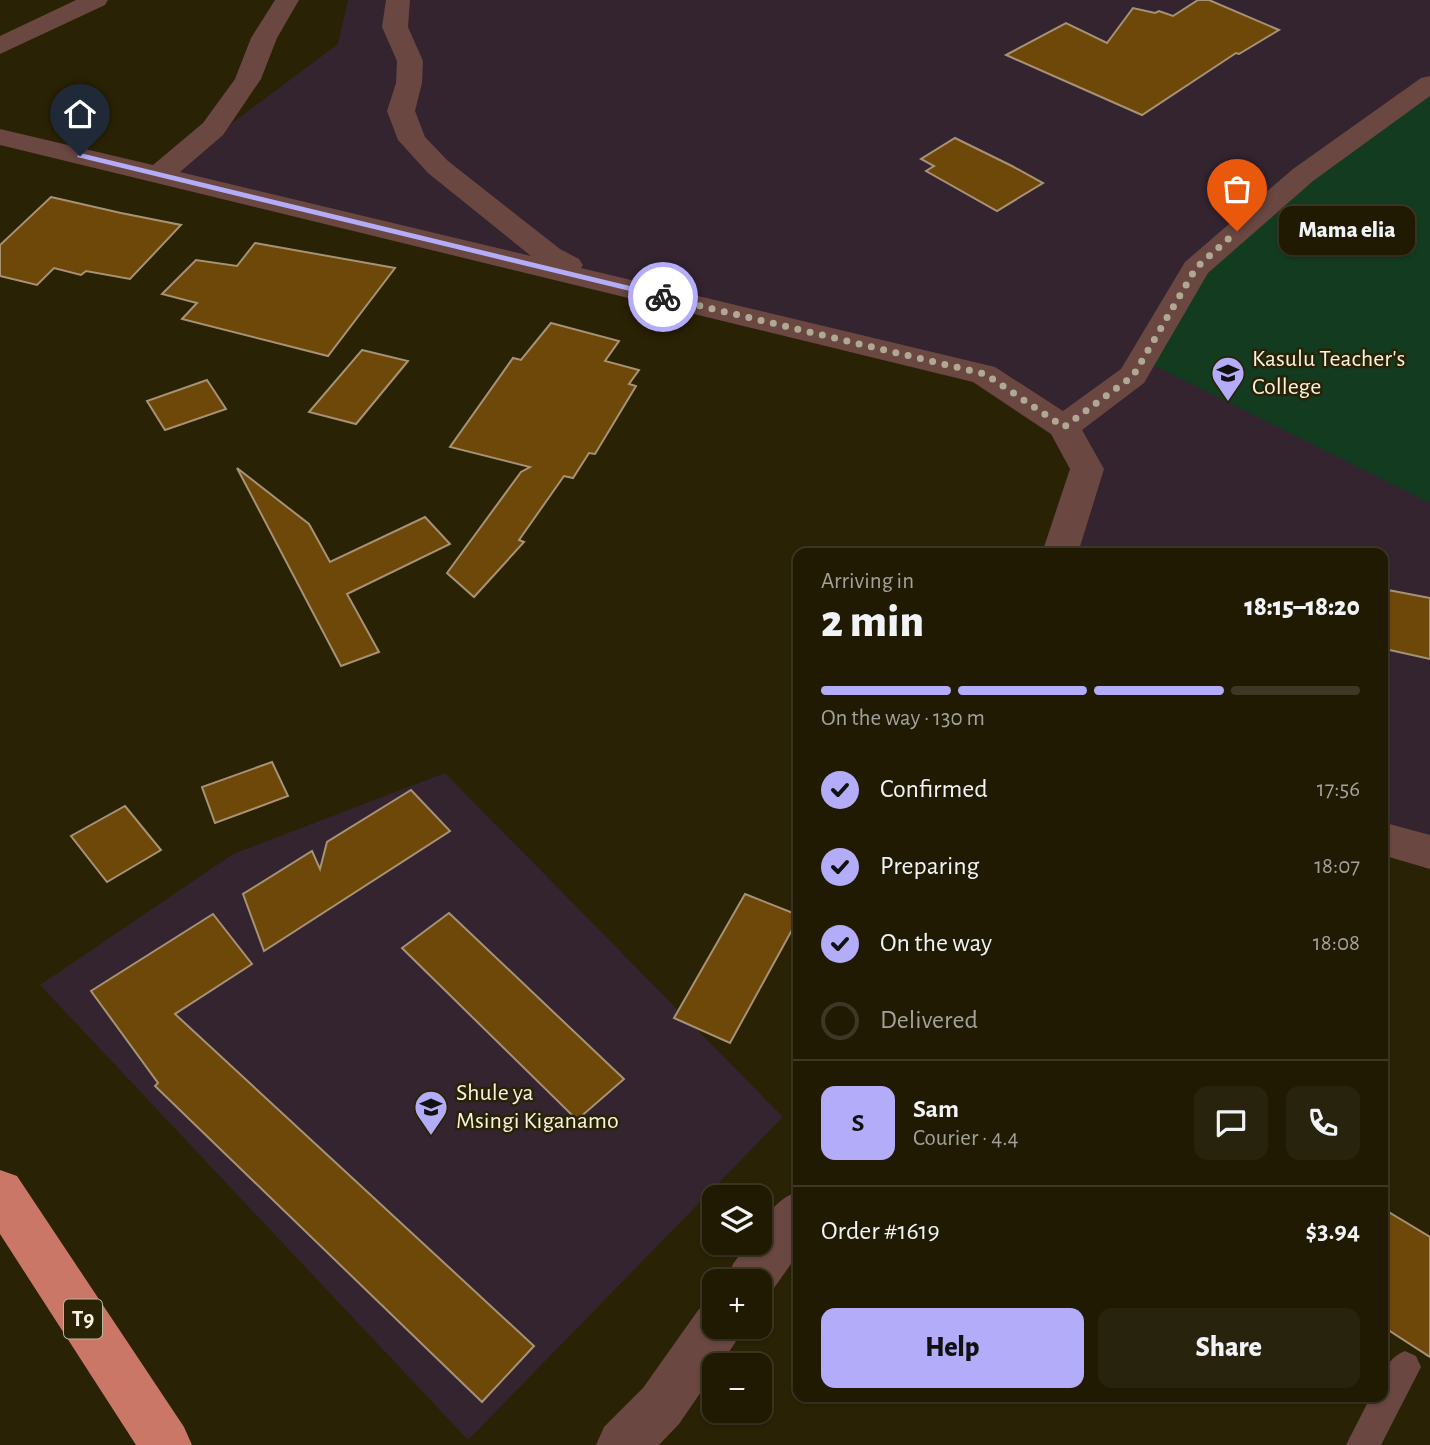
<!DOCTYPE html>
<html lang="en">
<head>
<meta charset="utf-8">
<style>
	body { margin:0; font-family:"Alegreya Sans",sans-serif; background:#28230d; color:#f1f3f6; height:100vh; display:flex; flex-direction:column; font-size:26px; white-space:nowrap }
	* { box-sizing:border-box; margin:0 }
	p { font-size:23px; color:#a2a19a }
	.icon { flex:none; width:38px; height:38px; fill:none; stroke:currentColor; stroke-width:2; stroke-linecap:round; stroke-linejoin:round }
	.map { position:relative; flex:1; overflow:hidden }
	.details { position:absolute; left:793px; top:548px; width:595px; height:854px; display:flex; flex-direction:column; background:#201a03; border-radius:14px; box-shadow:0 2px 5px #0004,0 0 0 2px #3d3825 }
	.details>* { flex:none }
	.buttons { position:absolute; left:702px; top:1185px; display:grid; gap:14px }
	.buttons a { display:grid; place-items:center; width:70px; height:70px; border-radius:14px; background:#201a03; box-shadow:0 2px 5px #0004,0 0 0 2px #3d3825; font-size:35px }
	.pin { position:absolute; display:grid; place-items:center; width:60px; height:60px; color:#fff; margin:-72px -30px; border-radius:50% 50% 50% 0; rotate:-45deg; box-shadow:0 0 7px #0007 }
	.pin .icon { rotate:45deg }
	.courier { position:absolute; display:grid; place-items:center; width:70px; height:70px; margin:-35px; border:5px solid #b3adf9; border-radius:50%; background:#fff; color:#222; box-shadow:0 2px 9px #0007 }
	.bubble { position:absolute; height:49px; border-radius:14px; background:#201a03; box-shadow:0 2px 5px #0004,0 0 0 2px #3d3825; font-size:23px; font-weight:800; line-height:49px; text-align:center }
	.headline em { font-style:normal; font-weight:800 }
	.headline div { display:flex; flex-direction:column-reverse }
	.headline { display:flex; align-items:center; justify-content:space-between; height:119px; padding:0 28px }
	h1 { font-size:46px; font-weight:800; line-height:52px }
	.bar { display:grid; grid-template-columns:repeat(4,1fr); gap:10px 7px; align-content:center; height:84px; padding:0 28px }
	.bar i { height:9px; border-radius:5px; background:#3d3825 }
	.bar .active { background:#b3adf9 }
	.bar p { grid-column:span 4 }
	.line { display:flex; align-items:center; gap:18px; padding:0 28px; border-top:2px solid #3d3825 }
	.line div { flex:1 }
	.round { display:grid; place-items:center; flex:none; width:74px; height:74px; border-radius:14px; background:#28230d }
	ol { padding:0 28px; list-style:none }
	li { display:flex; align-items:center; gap:21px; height:77px }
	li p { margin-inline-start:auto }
	li .icon { padding:7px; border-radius:50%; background:#b3adf9; color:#111; stroke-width:4 }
	li:last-child { color:#a2a19a }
	li i { width:38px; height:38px; border:4px solid #3d3825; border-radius:50% }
	.primary-button { display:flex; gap:14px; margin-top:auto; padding:14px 28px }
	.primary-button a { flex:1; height:80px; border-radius:14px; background:#b3adf9; color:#111; font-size:28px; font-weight:800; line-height:80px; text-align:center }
	.primary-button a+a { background:#28230d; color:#f1f3f6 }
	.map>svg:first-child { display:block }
</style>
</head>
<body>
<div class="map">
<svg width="1430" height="1445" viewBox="0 0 1430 1445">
	<rect width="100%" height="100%" fill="#2a2204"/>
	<path fill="#332430" d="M 348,0 L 1430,0 L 1430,854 L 1383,841 L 1382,553 L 1063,553 L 1089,471 L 1066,429 L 986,376 L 160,177 L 338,44 Z
		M 445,773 L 783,1117 L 468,1440 L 40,985 L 233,854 Z"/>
	<path fill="#123b1f" d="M 1430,84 L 1430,503 L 1143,360 L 1189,278 Z"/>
	<path fill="#6d4809" stroke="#a79276" stroke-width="2" d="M 1198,0 L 1209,0 L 1279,30 L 1239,54 L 1236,53 L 1142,115 L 1006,55 L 1066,23 L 1107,43 L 1133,8 L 1155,13 L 1159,11 L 1173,16 Z
		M 955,138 L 1012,166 L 1043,183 L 997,211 L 926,171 L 934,166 L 921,159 Z
		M 51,197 L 121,213 L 181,225 L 130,279 L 86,271 L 81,275 L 54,268 L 37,285 L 0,276 L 0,245 Z
		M 255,243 L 395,268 L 328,356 L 182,319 L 197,303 L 162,294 L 196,260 L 237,266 Z
		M 551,323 L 619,341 L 605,361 L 639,370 L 629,384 L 636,386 L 595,454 L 589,453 L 573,478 L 564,476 L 519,540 L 524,542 L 474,597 L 447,573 L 521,472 L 530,467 L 450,447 L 513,358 L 521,360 Z
		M 362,350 L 408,361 L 356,424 L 309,412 Z
		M 207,380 L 226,409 L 165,430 L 147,401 Z
		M 237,468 L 309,524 L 330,562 L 425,517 L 450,544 L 347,594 L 379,652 L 341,666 Z
		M 1388,590 L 1430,598 L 1430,659 L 1385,649 Z
		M 272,762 L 288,796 L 215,823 L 202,787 Z
		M 411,790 L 450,831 L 264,951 L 243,894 L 312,851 L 320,869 L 327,842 Z
		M 125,806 L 161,850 L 107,882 L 71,836 Z
		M 745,894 L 798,915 L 798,919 L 730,1043 L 674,1018 Z
		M 449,913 L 624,1079 L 577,1120 L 402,948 Z
		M 213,914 L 252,964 L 175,1014 L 534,1346 L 482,1402 L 155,1086 L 158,1083 L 91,991 Z
		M 1382,1208 L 1430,1237 L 1430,1357 L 1382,1326 Z"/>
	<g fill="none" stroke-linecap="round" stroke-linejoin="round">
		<path fill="#6a4741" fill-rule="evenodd" d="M 1405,1351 L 1416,1356 L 1421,1367 L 1381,1445 L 1346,1445 L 1371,1396 L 1382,1396 C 1382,1376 1385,1359 1405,1351 Z"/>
		<path fill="#6a4741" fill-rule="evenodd" d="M 76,0 L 108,0 L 105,5 L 0,54 L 0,36 Z
			M 275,0 L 299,0 L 277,38 L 261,79 L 223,135 L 180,172 L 531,256 L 428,173 L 398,140 L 387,111 L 396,83 L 397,61 L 382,27 L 386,0 L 410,0 L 408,27 L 423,61 L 422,83 L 415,111 L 425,137 L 448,161 L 560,249 L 579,259 L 583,265 L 581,268 L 995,367 L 1063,411 L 1121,369 L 1185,262 L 1293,169 L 1421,78 L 1430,76 L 1430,96 L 1313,181 L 1208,273 L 1144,383 L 1082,430 L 1104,469 L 1078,553 L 1042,553 L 1070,469 L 1051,434 L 973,382 L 0,145 L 0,129 L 153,165 L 203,123 L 235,79 L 251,38 Z
			M 1382,822 L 1430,835 L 1430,869 L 1382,855 Z
			M 798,1191 L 798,1254 L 767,1298 L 760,1301 L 760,1281 L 726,1281 L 733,1264 L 749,1242 L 760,1242 C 760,1218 776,1200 798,1191 Z
			M 714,1303 L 714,1326 L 742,1326 L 735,1343 L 720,1365 L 714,1365 L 714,1373 L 679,1424 L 659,1445 L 596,1445 L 604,1427 L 643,1388 L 699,1309 Z"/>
		<path fill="#cb7768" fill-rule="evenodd" d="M 0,1170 L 17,1176 L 184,1427 L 192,1445 L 136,1445 L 0,1234 Z"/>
	</g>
	<path fill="#b3adf9" d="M 80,153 L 663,294 L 667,297 L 663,299 L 77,157 Z"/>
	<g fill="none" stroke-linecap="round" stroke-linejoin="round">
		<path stroke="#afa994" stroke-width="7" stroke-dasharray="0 12.6" d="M 663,297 L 985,374 L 1064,427 L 1133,376 L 1196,268 L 1237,231"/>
	</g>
	<defs>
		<symbol id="university-pin" viewBox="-11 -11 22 30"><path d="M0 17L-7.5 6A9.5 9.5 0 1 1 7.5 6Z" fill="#b3adf9" stroke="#2a2204"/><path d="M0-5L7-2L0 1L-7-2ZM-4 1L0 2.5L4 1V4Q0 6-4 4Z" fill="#111"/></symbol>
		<symbol id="school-pin" viewBox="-11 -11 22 30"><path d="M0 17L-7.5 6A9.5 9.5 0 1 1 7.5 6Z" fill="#b3adf9" stroke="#2a2204"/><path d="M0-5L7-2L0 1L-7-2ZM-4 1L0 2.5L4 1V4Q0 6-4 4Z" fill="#111"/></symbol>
	</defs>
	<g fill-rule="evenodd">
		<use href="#university-pin" x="1209" y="354" width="38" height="52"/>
		<use href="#school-pin" x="412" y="1088" width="38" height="52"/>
	</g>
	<g text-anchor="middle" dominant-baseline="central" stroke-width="5" stroke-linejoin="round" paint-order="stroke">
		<rect fill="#2a2204" stroke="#bab49f" stroke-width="2" x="64" y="1299.5" width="38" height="39" rx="5"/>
		<g font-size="23" font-weight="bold" fill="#f7f2e1">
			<text x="83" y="1319">T9</text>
		</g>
		<g font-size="24" fill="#f7f2e1" stroke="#2a2204" text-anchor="start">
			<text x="1252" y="359">Kasulu Teacher's<tspan x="1252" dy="28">College</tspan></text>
			<text x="456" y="1093">Shule ya<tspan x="456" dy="28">Msingi Kiganamo</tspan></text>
		</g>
	</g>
</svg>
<div class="buttons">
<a><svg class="icon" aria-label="layers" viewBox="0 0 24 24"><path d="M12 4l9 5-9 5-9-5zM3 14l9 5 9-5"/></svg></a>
<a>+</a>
<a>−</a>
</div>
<div class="pin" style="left:1237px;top:231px;background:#ea580c"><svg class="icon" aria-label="bag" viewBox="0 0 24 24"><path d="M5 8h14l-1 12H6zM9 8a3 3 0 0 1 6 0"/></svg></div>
<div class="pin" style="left:80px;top:156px;background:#1f2937"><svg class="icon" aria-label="home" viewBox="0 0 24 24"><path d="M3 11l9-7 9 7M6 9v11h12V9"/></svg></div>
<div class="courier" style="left:663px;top:297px"><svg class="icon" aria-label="bike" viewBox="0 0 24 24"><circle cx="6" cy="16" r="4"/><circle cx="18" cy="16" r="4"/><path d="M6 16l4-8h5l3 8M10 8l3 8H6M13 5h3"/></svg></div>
<div class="bubble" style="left:1279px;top:206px;width:136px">Mama elia</div>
<section class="details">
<div class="headline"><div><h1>2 min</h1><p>Arriving in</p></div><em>18:15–18:20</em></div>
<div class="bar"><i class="active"></i><i class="active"></i><i class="active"></i><i></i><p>On the way · 130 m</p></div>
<ol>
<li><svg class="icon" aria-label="check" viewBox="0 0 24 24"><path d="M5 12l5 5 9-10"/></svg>Confirmed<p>17:56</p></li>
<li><svg class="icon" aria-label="check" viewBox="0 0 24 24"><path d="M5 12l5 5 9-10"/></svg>Preparing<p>18:07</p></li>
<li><svg class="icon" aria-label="check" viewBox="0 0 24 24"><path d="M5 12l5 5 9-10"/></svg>On the way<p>18:08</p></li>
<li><i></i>Delivered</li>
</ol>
<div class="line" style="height:126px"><b class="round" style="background:#b3adf9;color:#111">S</b><div><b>Sam</b><p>Courier · 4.4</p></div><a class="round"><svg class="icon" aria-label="chat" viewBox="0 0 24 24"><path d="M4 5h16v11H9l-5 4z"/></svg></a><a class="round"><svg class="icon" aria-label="phone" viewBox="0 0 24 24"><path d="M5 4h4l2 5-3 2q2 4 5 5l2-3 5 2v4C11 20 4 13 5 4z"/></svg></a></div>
<div class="line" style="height:91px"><div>Order #1619</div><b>$3.94</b></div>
<div class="primary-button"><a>Help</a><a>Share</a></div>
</section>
</div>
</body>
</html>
